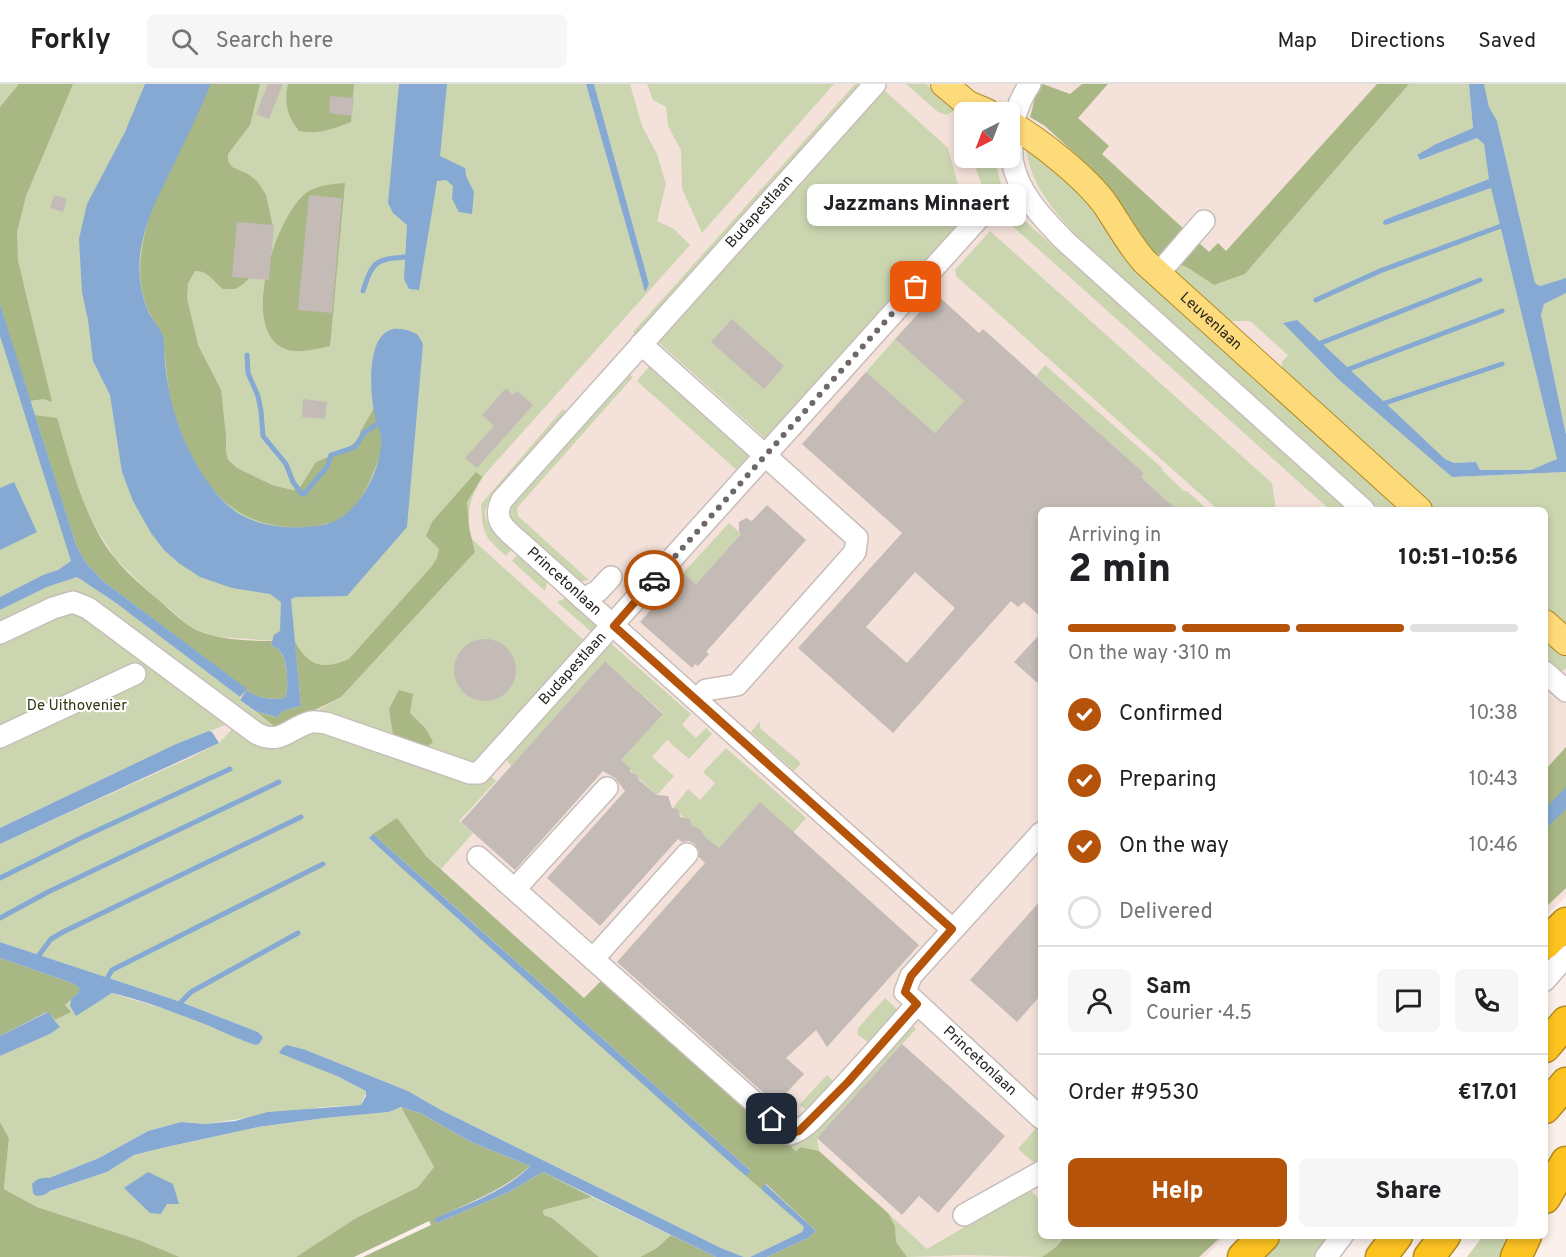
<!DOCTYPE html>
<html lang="en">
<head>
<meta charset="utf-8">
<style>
	body { margin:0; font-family:Overpass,sans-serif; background:#f6f6f6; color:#202124; height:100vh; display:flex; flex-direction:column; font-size:22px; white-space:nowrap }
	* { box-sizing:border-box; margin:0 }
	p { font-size:20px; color:#757577 }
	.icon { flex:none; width:33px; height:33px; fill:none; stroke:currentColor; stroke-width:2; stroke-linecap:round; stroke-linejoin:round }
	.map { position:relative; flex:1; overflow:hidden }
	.side { position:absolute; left:1038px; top:423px; width:510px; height:732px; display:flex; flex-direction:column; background:#fff; border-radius:9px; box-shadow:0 3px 9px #0003 }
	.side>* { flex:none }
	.needle { width:39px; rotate:222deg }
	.buttons { position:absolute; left:954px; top:18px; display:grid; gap:12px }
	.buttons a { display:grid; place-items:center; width:66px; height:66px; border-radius:9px; background:#fff; box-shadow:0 3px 9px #0003; font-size:30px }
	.pin { position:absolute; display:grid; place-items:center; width:51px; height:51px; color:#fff; margin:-26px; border-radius:12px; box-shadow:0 3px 9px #0006 }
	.courier { position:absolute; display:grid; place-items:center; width:60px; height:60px; margin:-30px; border:4px solid #b45309; border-radius:50%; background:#fff; color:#222; box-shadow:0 2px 8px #0007 }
	.bubble { position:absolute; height:42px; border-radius:9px; background:#fff; box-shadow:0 3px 9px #0003; font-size:20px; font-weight:800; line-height:42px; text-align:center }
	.head em { font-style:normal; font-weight:800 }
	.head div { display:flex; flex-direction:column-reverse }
	.head { display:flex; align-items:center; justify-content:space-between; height:102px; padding:0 30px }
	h1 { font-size:39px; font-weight:800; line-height:45px }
	.bar { display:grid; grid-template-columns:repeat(4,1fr); gap:9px 6px; align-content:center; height:72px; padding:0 30px }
	.bar i { height:8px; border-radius:4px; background:#e0e0e0 }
	.bar .current { background:#b45309 }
	.bar p { grid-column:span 4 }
	.line { display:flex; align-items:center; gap:15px; padding:0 30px; border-top:2px solid #e0e0e0 }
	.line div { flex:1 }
	.round { display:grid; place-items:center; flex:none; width:63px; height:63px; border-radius:9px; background:#f6f6f6 }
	ol { padding:0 30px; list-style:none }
	li { display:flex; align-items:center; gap:18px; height:66px }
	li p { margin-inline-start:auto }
	li .icon { padding:6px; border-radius:50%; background:#b45309; color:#fff; stroke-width:4 }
	li:last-child { color:#757577 }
	li i { width:33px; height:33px; border:3px solid #e0e0e0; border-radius:50% }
	.primary-button { display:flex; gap:12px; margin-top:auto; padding:12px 30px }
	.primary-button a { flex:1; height:69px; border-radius:9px; background:#b45309; color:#fff; font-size:24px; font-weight:800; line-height:69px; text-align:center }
	.primary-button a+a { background:#f6f6f6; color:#202124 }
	header { display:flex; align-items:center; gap:36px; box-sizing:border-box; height:84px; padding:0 30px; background:#fff; border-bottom:2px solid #e0e0e0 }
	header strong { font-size:28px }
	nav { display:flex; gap:33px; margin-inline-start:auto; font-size:21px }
	.search { width:420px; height:54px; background:#f6f6f6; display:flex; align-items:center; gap:15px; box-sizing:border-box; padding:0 21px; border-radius:9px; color:#757577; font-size:22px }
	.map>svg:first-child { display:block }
</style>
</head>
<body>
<header>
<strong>Forkly</strong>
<div class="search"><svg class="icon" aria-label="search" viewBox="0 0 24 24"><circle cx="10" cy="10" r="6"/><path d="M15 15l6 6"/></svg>Search here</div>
<nav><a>Map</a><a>Directions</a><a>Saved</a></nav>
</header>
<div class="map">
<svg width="1566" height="1173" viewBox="0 0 1566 1173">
	<rect width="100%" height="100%" fill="#fbf0eb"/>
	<path fill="#f4e2da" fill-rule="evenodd" d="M 0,0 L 1566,0 L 1566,812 L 1545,833 L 1545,426 L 1041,426 L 1041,1152 L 1226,1152 L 1205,1173 L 862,1173 L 256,649 L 0,768 ZM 964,28 L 1010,28 L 1010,74 L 964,74 Z"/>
	<path fill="#cbd6b0" d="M 0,0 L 586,0 L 645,207 L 649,200 L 594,0 L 630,0 L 642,42 L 657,70 L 666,100 L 657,137 L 674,145 L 690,161 L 486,389 C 470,412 465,427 472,455 L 588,560 L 490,691 L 496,697 L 459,737 L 473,749 L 441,785 L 419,765 L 397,735 L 369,754 L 804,1143 L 802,1148 L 750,1173 L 744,1173 L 721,1164 L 441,1026 L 408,1007 L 306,966 L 337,992 L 367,1007 L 361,1021 L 323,1023 L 205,1040 L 181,1038 L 148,1047 L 99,1074 L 49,1094 L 43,1094 L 36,1112 L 107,1088 L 134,1071 L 162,1064 L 258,1043 L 325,1034 L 389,1028 L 401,1023 L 434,1083 L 418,1103 L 356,1134 L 296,1173 L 180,1173 L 139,1156 L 37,1123 L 4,1105 L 9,1054 L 0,1038 L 0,972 L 50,950 L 59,943 L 55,936 L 70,928 L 65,921 L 71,915 L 70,922 L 76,931 L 112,909 L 178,929 L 227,949 L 241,956 L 263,953 L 258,948 L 181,918 L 0,858 L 0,760 L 192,673 L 219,659 L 236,641 L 255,656 L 311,630 L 341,613 L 277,557 L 218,553 L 202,548 L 187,540 L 146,505 L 115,474 L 94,441 L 64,452 L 71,477 L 58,486 L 43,491 L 0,513 Z
		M 647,0 L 834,0 L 702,149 L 682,105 L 681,66 L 668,42 L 666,23 L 653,16 Z
		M 855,0 L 861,0 L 636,252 L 633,248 Z
		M 906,0 L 926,0 L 956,26 L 946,31 L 938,28 Z
		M 1409,0 L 1469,0 L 1473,44 L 1436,60 L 1417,72 L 1420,76 L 1477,54 L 1484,60 L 1490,95 L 1384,136 L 1386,141 L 1491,103 L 1558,375 L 1531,386 L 1480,386 L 1476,378 L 1454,379 L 1445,375 L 1328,266 L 1452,393 L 1566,388 L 1566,544 L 1545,525 L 1545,426 L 1435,426 L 1282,289 L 1282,278 L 1288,271 L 1250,237 L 1225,237 L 1173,192 L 1177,181 L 1160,171 L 1154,173 L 1147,165 L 1188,184 L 1214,201 L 1245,190 Z
		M 1484,0 L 1566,0 L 1566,194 L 1540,202 L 1535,199 L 1497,37 L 1489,23 Z
		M 883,5 L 948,64 L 965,126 L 963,135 L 767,356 L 655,255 Z
		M 1026,66 L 1072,102 L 1404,426 L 1381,426 L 1077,152 C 1054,127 1031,101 1026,66 Z
		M 972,74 L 996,74 C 997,101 1009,116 1025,137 L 1349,426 L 1330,426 L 989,121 Z
		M 990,147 L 1272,399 L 1276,426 L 1218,426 L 956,192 L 955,186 Z
		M 1566,209 L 1566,351 L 1541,231 L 1544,220 Z
		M 895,255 L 965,318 L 935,349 L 866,288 Z
		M 653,278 L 755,370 L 739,388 L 637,297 Z
		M 1045,281 L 1162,384 L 1163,387 L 1184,407 L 1187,407 L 1208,426 L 1177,426 L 1141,393 L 1144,389 L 1036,292 Z
		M 629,290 L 633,293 L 517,424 L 518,432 L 589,496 L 582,497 L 577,496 L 512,439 C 507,431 510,427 513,420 Z
		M 563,325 L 567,329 C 551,347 486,408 485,429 C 485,443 504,455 513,464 L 506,472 C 483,451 483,451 481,420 Z
		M 729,439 L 741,450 L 696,500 L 683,489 Z
		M 518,470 L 548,495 L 545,507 L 512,477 Z
		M 77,493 L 116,519 L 240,613 L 240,616 L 281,648 L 268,648 L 94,521 L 0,542 L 0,526 L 47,503 Z
		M 568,513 L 599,541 L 595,551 L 557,518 Z
		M 62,528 L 82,529 L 228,640 L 176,660 L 0,744 L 0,558 Z
		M 1545,552 L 1566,571 L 1566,584 L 1561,589 L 1545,574 Z
		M 608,557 L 691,630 L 682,641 L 696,654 L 706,644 L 712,650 L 689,675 L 667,656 L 652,673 L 674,692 L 657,711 L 620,677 L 663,629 L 605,577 L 511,682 L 506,675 Z
		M 760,637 L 760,644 L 801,679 L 794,687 L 751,648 Z
		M 726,664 L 806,734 L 793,749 L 760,719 L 718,765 L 673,724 L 688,705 L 700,716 L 715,699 L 703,688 Z
		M 885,914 L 897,925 L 898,929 L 872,961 L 857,950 L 858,944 Z
		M 911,941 L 916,945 L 817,1054 L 819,1067 L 801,1063 L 797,1067 L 789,1061 C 796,1055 804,1056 811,1051 Z
		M 827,991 L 833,997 L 834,1001 L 809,1027 L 799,1021 Z
		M 1038,1042 L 1041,1045 L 1041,1077 L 1033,1078 L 1018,1065 Z
		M 1029,1105 L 1041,1117 L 1041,1152 L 1065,1152 L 1056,1163 L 1042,1173 L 965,1171 L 907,1173 L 896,1158 L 895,1142 L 888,1129 L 927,1165 Z
		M 592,1113 L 671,1151 L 657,1164 L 640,1173 L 599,1173 L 552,1134 L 544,1131 L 543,1125 Z
		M 1284,1152 L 1333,1152 L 1317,1173 L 1264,1173 Z
		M 1483,1152 L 1513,1152 L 1504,1173 L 1467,1173 Z"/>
	<path fill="#a8b784" d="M 19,0 L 73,0 L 26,112 L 17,148 L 18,177 L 52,318 L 43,315 L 30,317 L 0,220 L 0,23 Z
		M 211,0 L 260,0 L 250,41 L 228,70 L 228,77 L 232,83 L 248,90 L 257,97 L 266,111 L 273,143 L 254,190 L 242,201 L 235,205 L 223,205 C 214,198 208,186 195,187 L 188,199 L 187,214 L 198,261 L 221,306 L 226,352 L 226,368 L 228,376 L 237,384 L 272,401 L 292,406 L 299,405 L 316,378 L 345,366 L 359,355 L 360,348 L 374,324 C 376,335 381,348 382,359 C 382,370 375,384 371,394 C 365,408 357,422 346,432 C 338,438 326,440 316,442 C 278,447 243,438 217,410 C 195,386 176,343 170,312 C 167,295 166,279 164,262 C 162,246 151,235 146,221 C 134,187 143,155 152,122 Z
		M 288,0 L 354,0 L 351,38 C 333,45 317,51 299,47 C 287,33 284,17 288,0 Z
		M 1043,0 L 1070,10 L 1082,0 L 1108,0 L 1078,34 L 1109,62 L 1102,70 L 1209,168 L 1218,159 L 1226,167 L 1377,0 L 1409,0 L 1245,190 L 1214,201 L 1188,184 L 1147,165 L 1112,109 L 1092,85 L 1045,42 L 1030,33 L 1035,14 Z
		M 345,99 L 330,262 C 315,265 299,270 285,265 C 238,246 276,132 306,109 C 317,101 332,100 345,99 Z
		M 35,331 L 57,334 C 68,372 81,421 101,454 C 115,479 138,499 160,517 C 173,529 187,543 204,549 C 225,556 250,557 272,557 L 271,561 C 274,563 277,564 279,566 C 288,576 289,603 285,614 C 271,616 258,615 247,606 L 240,616 L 246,605 L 103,497 L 86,479 L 76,461 Z
		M 476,388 L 482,393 L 467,418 L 469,444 L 475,468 L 341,613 L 317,625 L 281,648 L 255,627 L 275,633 L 285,626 L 301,622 L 295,558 C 309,583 323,586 349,575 L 432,482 L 437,474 L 439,465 L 426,452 L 432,438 Z
		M 399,606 L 413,610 L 410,629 L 426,645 L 433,658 L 420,669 L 393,650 L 389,625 Z
		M 1566,663 L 1566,804 L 1545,824 L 1545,686 Z
		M 397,734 L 426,772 L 584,914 L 603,895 L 796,1067 L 801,1063 L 819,1067 L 888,1129 L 895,1142 L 896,1158 L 907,1173 L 767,1173 L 808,1154 L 816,1147 L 766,1100 L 761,1105 L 746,1092 L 750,1086 L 373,750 Z
		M 0,874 L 72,899 L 79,904 L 79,908 L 65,921 L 71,928 L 55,936 L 47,928 L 0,952 Z
		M 401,1023 L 422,1030 L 469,1057 L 530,1082 C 503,1107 468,1119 435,1135 L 437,1139 L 507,1109 L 543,1088 L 592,1113 L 543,1126 L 544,1131 L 552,1134 L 599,1173 L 363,1173 L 431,1141 L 429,1137 L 354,1173 L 296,1173 L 356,1134 L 418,1103 L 434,1083 Z
		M 0,1038 L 9,1054 L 4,1105 L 37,1123 L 139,1156 L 180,1173 L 0,1173 Z
		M 671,1151 L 716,1173 L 640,1173 L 657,1164 Z
		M 1065,1152 L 1222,1152 L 1199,1173 L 1042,1173 L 1056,1163 Z"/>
	<path fill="#85a9d2" d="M 145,0 L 211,0 C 199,28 186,55 173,82 C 158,113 145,136 140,171 C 138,190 141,212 149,229 C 153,237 160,244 163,252 C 165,261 164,270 165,279 C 166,290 168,300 170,311 C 177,349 207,413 243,432 C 268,445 296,445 323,441 C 355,435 378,393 381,362 C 383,352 376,338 374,327 C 370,307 366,251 393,245 C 402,244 410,246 418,251 L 423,260 L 407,443 L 347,512 L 296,513 L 291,515 L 301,622 L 285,626 L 276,633 L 255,627 L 240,616 L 247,606 C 258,615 271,616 285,614 C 289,603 288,575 279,566 C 277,564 274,563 271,561 L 274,551 L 280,547 L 281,518 L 270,510 L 232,504 L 200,493 L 180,480 L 164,466 L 151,449 L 133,417 L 122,388 L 110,311 L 93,277 L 88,236 L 82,208 L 79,155 L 87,120 L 125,48 Z
		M 399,0 L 447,0 L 440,72 L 465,84 L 466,92 L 474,108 L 472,130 L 459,128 L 452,115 L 453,102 L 446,96 L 437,97 L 419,206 L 409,205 L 404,195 L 407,141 L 393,129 L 388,119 Z
		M 586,0 L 594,0 L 649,200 L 645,208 Z
		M 1469,0 L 1484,0 L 1489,23 L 1497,37 L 1535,199 L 1540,202 L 1566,194 L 1566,209 L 1544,220 L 1541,231 L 1566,351 L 1566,388 L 1452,393 L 1337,294 L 1283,239 L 1297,236 L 1445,375 L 1454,379 L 1476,378 L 1480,386 L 1531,386 L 1557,375 L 1491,104 L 1386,141 L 1383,140 L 1384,136 L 1489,95 L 1484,60 L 1477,54 L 1420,76 L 1417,71 L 1436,60 L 1473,44 Z
		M 0,220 L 76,461 L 86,479 L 103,497 L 247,605 L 240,613 L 116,519 L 77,493 L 47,503 L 0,526 L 0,513 L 43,491 L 58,486 L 71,477 L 0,252 Z
		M 14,398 L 37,448 L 0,466 L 0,404 Z
		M 209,647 L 212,648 L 219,659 L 0,760 L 0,744 L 176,660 Z
		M 1566,703 L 1566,725 L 1545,745 L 1545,725 Z
		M 373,750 L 751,1087 L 746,1092 L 733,1081 L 406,788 L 369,754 Z
		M 0,858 L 181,918 L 258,948 L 263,953 L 260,959 L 256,961 C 239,956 224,948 207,941 C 176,929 145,917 112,909 L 76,932 L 70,922 L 71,915 L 79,908 L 79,904 L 72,899 L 0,874 Z
		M 48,928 L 60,943 L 50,950 L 0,972 L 0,952 Z
		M 287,961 L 306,966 L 408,1007 L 441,1026 L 721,1164 L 744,1173 L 716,1173 L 543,1088 L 507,1109 L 437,1139 L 434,1135 C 467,1120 505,1108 530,1082 L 469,1057 L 422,1030 L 401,1023 L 389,1028 L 325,1034 L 258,1043 L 162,1064 L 134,1071 L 107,1088 L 50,1107 L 44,1111 L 36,1112 L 33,1109 L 32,1100 C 36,1095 42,1093 49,1094 L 99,1074 L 148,1047 L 181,1038 L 205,1040 L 235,1037 L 268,1028 L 361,1021 L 366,1012 L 366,1007 L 337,992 L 279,969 L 283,963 Z
		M 148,1088 L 173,1100 L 179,1120 L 167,1120 L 161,1130 L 150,1129 L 124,1104 Z
		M 765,1100 L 816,1147 L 808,1154 L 767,1173 L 750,1173 L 802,1148 L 804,1143 L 761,1105 Z"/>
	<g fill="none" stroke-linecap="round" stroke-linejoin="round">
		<path stroke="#85a9d2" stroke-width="5" d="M 363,207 C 373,177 375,175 406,173
			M 1316,216 L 1380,187 L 1501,142
			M 1321,259 L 1480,196
			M 247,271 L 248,289 L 258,312 L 261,327 L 263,352 L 286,380 L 293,398 L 302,410 L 304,410 L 327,383 L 331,371 L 355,363 L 364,349 L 377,340
			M 1349,285 L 1502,227
			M 1385,319 L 1502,280
			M 0,794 L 81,754 L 230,685
			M 0,834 L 48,808 L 279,698
			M 39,871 L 51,855 L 63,848 L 301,733
			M 108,893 L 112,886 L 323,780
			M 181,918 L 191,908 L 298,849"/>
	</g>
	<path fill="#c4bab6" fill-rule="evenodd" d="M 268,0 L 283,0 L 269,35 L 256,30 Z
		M 330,12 L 354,14 L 352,32 L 329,29 Z
		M 54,111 L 67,115 L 63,128 L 50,124 Z
		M 309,111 L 342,114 L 332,229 L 298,226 Z
		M 237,138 L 274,141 L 269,196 L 232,193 Z
		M 936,210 L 979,249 L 983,245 L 1031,288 L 1144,389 L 1141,393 L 1177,426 L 1041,426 L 1041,533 L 1024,518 L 1018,523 L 1011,517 L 893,649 L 798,564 L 902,449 L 802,360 L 866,288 L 935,349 L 964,317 L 895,255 ZM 915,488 L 955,524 L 907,579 L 866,543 Z
		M 732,235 L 784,282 L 764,305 L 711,258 Z
		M 506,304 L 513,311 L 517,307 L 533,321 L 477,384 L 465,374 L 494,342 L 482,331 Z
		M 303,315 L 327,318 L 325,335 L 302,333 Z
		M 767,421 L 806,456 L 706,568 L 709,570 L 698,582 L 695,580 L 692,584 L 640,538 L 683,489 L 696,500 L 741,450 L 739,448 L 739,438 L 746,434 L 752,437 Z
		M 1041,549 L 1041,602 L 1014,578 Z
		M454 586a31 31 0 1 1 62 0a31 31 0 1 1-62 0Z
		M 605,577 L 663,630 L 621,676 L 630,684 L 630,688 L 637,691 L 639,696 L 657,711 L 668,712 L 672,724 L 678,725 L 680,733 L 690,735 L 692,742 L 700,745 L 706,754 L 719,764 L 760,718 L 919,861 L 827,963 L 816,946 L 786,974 L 804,990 L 776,1020 L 617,878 L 705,779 L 699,773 L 699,767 L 695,760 L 689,757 L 682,758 L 678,755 L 600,842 L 547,794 L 625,707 L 615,694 L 603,687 L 515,786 L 461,738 Z
		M 1041,816 L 1041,911 L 1017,938 L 970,896 Z
		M 902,960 L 1005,1052 L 938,1129 L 919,1112 L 902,1131 L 817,1054 Z"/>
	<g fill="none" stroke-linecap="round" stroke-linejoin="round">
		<defs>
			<g id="minor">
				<path id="s1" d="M 875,0 L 502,416 C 491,438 507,446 522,460 L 952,845"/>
				<path d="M 1030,0 C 1018,18 1012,35 1012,57 C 1012,64 1011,73 1013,80 C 1020,112 1044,135 1065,157 L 1364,426"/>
				<path d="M 1158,190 L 1204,137"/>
				<path d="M 641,260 L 857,454 L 855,468 L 737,601 L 706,606 L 697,616"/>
				<path d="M 583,515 L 598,507 L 611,493"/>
				<path id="s2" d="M 0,549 L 53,524 L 73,518 L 88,524 L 256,649 C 281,662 288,644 311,638 C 315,637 321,639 326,639 L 470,689 L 479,689 L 986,126"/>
				<path d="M 1545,588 L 1566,607"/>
				<path d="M 0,653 L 135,590"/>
				<path id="s3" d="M 1041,749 L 911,892 L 905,908 L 1041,1034"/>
				<path d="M 478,773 L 790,1050 C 806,1045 817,1030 829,1018 C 859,986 888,953 917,920"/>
				<path d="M 515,805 L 607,704"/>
				<path d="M 593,875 L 687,770"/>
				<path d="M 1545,896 L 1566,872"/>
				<path d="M 964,1131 L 1041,1088"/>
				<path d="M 1326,1173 L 1342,1152"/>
			</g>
			<g id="major">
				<path d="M 944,0 L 968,20 L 987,28"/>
				<path id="s4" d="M 1010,40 C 1039,56 1085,93 1105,120 C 1118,139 1129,160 1144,177 L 1419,426"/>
				<path d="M 1545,539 L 1566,558"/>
			</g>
			<path id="highway" d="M 1545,860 L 1566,839
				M 1545,963 L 1566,938
				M 1545,1024 L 1566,999
				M 1545,1114 L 1566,1078
				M 1243,1173 L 1264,1152
				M 1381,1173 L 1397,1152
				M 1429,1173 L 1445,1152
				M 1516,1173 L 1526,1152"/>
		</defs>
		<use href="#minor" stroke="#c7bdb9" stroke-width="24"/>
		<use href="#major" stroke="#b18a20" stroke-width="28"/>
		<use href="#highway" stroke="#b18a20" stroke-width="33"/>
		<use href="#minor" stroke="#fff" stroke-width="21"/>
		<use href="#major" stroke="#fedb7a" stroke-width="26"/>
		<use href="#highway" stroke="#fdc321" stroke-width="30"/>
	</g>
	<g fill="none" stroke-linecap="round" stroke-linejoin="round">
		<path stroke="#6f6866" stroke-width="6" stroke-dasharray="0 10.8" d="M 654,496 L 916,203"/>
		<path stroke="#b45309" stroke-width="8" d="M 654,496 L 614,542 L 952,845 L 911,892 L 905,908 L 917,920 L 848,998 L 799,1047 L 790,1050 L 772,1035"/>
	</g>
	<g text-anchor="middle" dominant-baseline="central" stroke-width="4.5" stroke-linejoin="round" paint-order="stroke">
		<g font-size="15" fill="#231f1e" stroke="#fff">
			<text transform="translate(760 128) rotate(-48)">Budapestlaan</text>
			<text stroke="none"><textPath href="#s4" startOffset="284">Leuvenlaan</textPath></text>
			<text stroke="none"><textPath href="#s1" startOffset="669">Princetonlaan</textPath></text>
			<text stroke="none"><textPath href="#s2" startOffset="681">Budapestlaan</textPath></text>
			<text stroke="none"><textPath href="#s3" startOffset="312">Princetonlaan</textPath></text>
		</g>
		<g font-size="15" fill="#2e3810" stroke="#fff">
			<text x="77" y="622">De Uithovenier</text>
		</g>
	</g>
</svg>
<div class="buttons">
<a><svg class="needle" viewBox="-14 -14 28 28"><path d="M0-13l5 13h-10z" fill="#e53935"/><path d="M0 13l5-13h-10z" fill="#757577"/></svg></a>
</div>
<div class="pin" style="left:916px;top:203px;background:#ea580c"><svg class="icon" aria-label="bag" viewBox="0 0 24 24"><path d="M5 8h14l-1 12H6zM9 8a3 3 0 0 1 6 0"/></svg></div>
<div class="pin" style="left:772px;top:1035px;background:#1f2937"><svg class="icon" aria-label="home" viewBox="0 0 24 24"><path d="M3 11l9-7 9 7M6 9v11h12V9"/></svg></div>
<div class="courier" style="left:654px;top:496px"><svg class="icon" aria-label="car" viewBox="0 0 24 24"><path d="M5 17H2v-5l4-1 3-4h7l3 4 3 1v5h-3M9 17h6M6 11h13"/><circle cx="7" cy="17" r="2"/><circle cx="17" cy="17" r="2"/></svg></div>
<div class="bubble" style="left:807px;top:100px;width:219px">Jazzmans Minnaert</div>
<section class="side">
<div class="head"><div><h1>2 min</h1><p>Arriving in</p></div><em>10:51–10:56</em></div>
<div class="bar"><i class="current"></i><i class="current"></i><i class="current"></i><i></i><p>On the way · 310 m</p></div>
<ol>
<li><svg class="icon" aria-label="check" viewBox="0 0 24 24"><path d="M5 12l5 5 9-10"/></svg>Confirmed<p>10:38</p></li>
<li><svg class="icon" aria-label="check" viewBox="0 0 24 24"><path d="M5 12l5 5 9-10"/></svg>Preparing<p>10:43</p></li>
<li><svg class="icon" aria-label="check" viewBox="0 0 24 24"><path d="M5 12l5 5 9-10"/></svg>On the way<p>10:46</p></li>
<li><i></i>Delivered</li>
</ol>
<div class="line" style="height:108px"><a class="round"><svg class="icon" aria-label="person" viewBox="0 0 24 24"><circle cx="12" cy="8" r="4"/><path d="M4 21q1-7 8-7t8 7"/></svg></a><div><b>Sam</b><p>Courier · 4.5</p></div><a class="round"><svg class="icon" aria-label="chat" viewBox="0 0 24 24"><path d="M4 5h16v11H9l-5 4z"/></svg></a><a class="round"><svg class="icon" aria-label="phone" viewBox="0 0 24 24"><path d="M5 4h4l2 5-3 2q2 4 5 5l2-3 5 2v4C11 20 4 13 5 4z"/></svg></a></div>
<div class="line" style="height:78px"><div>Order #9530</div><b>€17.01</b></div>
<div class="primary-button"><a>Help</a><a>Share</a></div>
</section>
</div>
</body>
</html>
